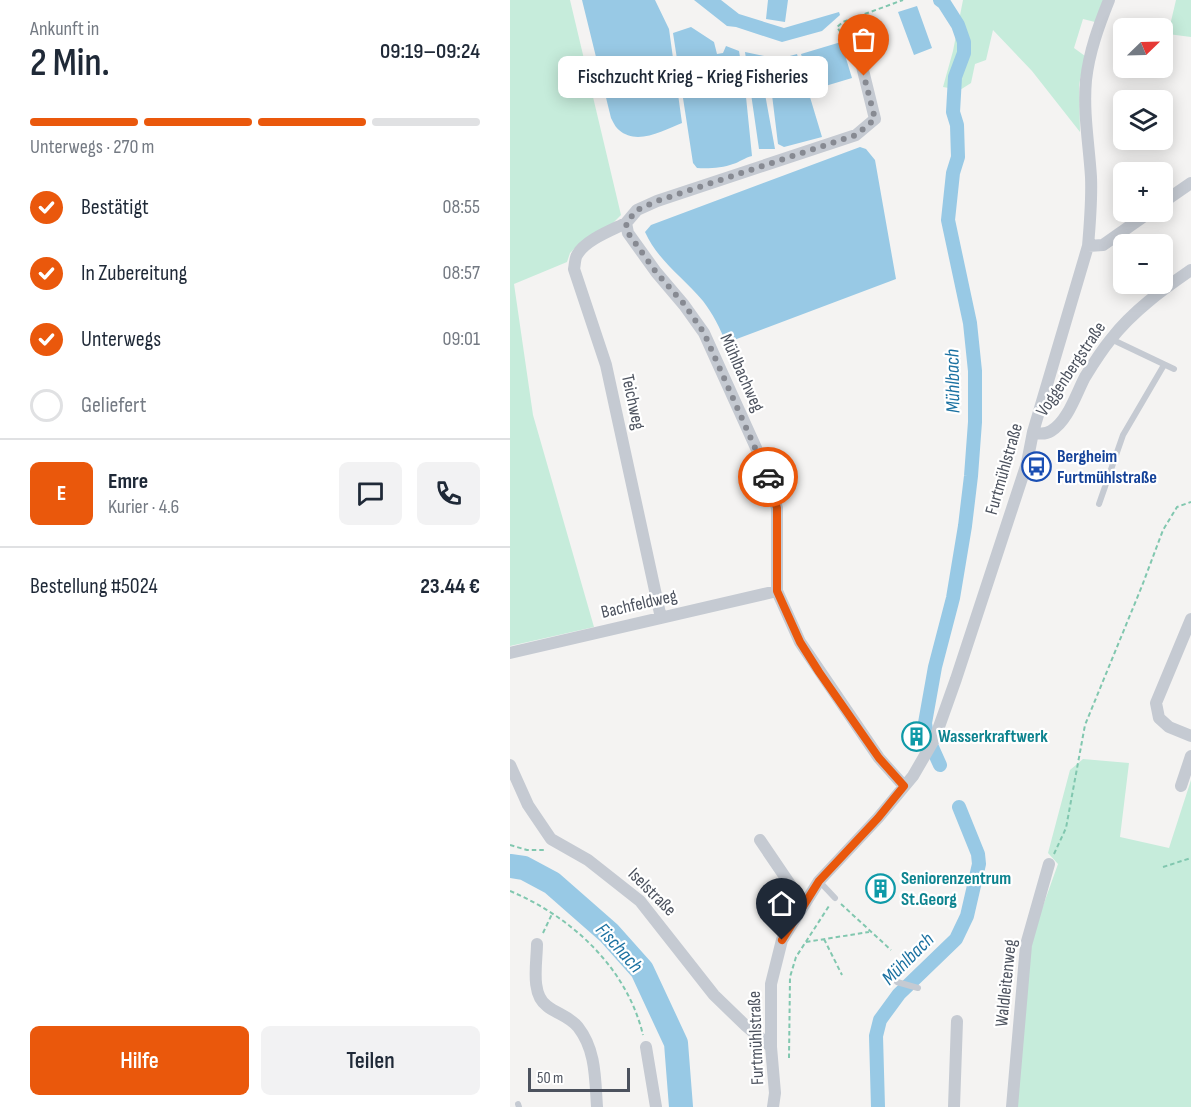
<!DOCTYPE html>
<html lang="de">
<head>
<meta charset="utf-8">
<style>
	body { margin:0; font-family:"Sofia Sans Condensed",sans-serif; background:#f2f2f3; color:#1f2937; height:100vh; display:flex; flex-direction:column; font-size:22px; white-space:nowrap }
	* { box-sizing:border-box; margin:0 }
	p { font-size:20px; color:#747a83 }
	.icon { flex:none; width:33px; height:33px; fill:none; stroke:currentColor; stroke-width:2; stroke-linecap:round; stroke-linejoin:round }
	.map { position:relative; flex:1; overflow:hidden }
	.side { display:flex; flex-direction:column; background:#fff; width:510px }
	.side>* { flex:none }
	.needle { width:39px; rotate:67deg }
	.controls { position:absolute; left:603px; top:18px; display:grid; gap:12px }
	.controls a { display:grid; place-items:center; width:60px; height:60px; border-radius:9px; background:#fff; box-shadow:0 3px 15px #0003; font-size:30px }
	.scale { position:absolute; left:18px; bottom:15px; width:102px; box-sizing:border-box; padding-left:6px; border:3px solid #4c525e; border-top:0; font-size:16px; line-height:21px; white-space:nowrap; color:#4c525e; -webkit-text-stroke:4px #fff; paint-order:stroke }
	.pin { position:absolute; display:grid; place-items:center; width:51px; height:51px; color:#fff; margin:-62px -26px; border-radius:50% 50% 50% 0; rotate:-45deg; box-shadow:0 0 6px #0007 }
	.pin .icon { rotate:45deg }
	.courier { position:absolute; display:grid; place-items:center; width:60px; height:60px; margin:-30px; border:4px solid #ea580c; border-radius:50%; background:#fff; color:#222; box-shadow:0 2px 8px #0007 }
	.bubble { position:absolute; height:42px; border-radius:9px; background:#fff; box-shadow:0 3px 15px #0003; font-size:20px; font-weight:600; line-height:42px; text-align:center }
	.head em { font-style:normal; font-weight:600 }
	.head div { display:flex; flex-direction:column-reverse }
	.head { display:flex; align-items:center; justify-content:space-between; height:102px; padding:0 30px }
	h1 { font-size:39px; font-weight:600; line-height:45px }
	.bar { display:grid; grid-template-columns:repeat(4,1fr); gap:9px 6px; align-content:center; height:72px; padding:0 30px }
	.bar i { height:8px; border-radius:4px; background:#e0e1e3 }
	.bar .current { background:#ea580c }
	.bar p { grid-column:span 4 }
	.line { display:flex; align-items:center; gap:15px; padding:0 30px; border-top:2px solid #e0e1e3 }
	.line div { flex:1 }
	.round { display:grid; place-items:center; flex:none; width:63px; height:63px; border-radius:9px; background:#f2f2f3 }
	ol { padding:0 30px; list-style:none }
	li { display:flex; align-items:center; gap:18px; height:66px }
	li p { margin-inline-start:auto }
	li .icon { padding:6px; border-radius:50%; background:#ea580c; color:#fff; stroke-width:4 }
	li:last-child { color:#747a83 }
	li i { width:33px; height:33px; border:3px solid #e0e1e3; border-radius:50% }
	.cta { display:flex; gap:12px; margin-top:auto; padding:12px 30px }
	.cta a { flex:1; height:69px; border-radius:9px; background:#ea580c; color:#fff; font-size:24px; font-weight:600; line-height:69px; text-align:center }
	.cta a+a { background:#f2f2f3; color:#1f2937 }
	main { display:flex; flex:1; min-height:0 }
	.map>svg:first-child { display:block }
</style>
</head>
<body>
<main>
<section class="side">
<div class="head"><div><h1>2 Min.</h1><p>Ankunft in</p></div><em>09:19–09:24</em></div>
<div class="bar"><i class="current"></i><i class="current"></i><i class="current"></i><i></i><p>Unterwegs · 270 m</p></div>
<ol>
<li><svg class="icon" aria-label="check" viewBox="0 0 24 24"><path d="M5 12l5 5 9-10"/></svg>Bestätigt<p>08:55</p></li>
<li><svg class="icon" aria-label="check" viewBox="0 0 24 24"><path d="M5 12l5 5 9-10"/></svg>In Zubereitung<p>08:57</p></li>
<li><svg class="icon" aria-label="check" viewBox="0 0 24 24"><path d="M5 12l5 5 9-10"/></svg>Unterwegs<p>09:01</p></li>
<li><i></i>Geliefert</li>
</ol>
<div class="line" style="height:108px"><b class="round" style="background:#ea580c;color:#fff">E</b><div><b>Emre</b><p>Kurier · 4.6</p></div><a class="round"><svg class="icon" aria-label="chat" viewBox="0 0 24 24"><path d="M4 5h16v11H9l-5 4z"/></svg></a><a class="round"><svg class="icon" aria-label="phone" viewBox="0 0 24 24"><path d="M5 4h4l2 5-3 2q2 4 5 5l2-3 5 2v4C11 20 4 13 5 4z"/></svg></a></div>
<div class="line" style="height:78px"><div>Bestellung #5024</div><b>23.44 €</b></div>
<div class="cta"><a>Hilfe</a><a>Teilen</a></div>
</section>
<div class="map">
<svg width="681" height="1107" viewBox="0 0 681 1107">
	<rect width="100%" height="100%" fill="#f4f3f2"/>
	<path fill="#c6ecdb" d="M 0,0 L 60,0 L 111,215 L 97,229 L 70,243 L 60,253 L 57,262 L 4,284 L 23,415 L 84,627 L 0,646 Z
		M 453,0 L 593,0 L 585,22 L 573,19 L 564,48 L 575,56 L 569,85 L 570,132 L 522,71 L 483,30 L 476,60 L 465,64 L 461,83 L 450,90 L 433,87 L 443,51 Z
		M 666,0 L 681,0 L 681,37 L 658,34 Z
		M 573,759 L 619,763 L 610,837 L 659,848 L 681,780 L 681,1107 L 505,1107 L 519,945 L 548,864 L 538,853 L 560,770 Z"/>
	<path fill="#98c9e5" d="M 72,0 L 145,0 L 159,29 L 172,123 C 154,130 127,146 109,130 C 106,128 103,122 101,118 Z
		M 184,0 L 211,0 L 229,14 L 274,28 L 329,12 L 330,15 L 312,31 L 272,42 L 226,27 L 217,26 Z
		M 258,0 L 278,0 L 275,22 L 256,19 Z
		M 407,6 L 422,48 L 404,55 L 388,12 Z
		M 181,27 L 204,42 L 207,54 L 213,53 L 216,46 L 229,51 L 235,87 L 242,156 C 234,158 230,162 223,164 C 213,168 197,169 187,168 L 183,163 L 163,33 Z
		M 331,42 L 342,78 L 302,90 L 291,54 Z
		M 235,52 L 254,56 L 255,94 L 265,149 L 249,149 Z
		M 287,54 L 312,137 L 274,147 L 268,144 L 258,62 Z
		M 350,147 L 356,149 L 365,160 L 386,279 L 216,343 C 210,328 203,314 193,301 C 173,277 148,261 135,232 L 141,225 Z"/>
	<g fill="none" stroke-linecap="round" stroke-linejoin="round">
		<path stroke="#98c9e5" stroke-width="14" d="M 430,0 L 434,3 L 448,25 L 454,42 L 454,53 L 445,77 L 443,112 L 447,125 L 448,157 L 443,173 L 438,220 L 460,323 L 465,371 L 465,422 L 461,476 L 455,526 L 443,598 L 425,667 L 415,723 L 417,736 L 430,765
			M 368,1107 L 366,1036 L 370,1020 L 389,994 L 446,939 L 457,916 L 469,864 L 468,854 L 449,807"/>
		<path stroke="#98c9e5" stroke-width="24" d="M 0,866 L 14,868 L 42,883 L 99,933 L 132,970 L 166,1043 L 171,1107"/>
		<path stroke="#81c7af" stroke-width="2" stroke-dasharray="4.5 3" stroke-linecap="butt" d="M 339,45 L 327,27 L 333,22 L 393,0
			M 0,845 L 17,850 L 35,850
			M 544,854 L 556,828 L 575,725 L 632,586 L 653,530 L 667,507 L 681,502
			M 653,867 L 681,858
			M 0,891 C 62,917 117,968 133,1035
			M 331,904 L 381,950
			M 33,933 L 42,914
			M 314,939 L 332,975
			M 296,942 L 359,932
			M 279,1058 L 280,977 L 286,957 L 319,906"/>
		<path stroke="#c5cad2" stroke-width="6" d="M 601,339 L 664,369
			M 589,504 L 613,435 L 654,365
			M 309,881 L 325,898
			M 387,982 L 408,988
			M 8,1104 L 9,1107"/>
		<path stroke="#c5cad2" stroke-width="12" d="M 349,54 L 365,119 L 346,135 L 147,201 L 127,210 L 116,223 L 118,233 L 146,272 L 174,305 L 194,333 L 252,461 L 267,508 L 267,591 L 290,642 L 369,758 L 394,786
			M 652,203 L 681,183
			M 116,223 C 102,230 75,240 67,255 C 65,258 65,264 64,269 L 96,365 L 151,618
			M 578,246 L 593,245 L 640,212
			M 523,432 C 529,434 536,434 541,431 C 558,421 566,394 575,377 C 583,364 592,350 601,339 C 623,311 652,290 681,270
			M 681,619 L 646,703 L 649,718 L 659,727 L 681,736
			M 0,653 L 267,591
			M 0,765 L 18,805 L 41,839 L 78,860 L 130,901 L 204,995 L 236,1026 L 261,1047
			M 671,786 L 681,756
			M 250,840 L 288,896 L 295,903
			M 27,944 C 27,962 20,994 37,1006 C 47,1014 59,1016 68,1027 C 86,1050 85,1078 87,1107
			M 136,1047 L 146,1107
			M 263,1107 L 265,1093 L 261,1047 L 261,984 L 272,940 L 309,881 L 368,818 L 403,776 L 425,738 L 446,679 L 517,463 L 523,432 L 578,246 C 580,223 582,200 581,177 C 579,145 573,112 576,80 C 579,52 589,25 599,0
			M 444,1107 L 447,1021
			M 502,1107 L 516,945 L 539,864"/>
	</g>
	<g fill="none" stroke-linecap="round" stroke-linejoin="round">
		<path stroke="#878a92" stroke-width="6" stroke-dasharray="0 10.8" d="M 258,477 L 194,333 L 174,304 L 146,272 L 118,233 L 116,223 L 127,210 L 147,201 L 346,135 L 365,119 L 354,76"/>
		<path stroke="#ea580c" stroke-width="8" d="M 258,477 L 267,508 L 267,591 L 290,642 L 309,672 L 369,758 L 394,786 L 368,818 L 309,881 L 272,940"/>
	</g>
	<defs>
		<symbol id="bus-ring" viewBox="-11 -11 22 22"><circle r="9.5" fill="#fff" stroke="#1a4fb4" stroke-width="1.5"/><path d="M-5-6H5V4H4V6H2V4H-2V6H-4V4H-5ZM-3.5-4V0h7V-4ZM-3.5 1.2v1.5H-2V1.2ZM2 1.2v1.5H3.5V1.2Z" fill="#1a4fb4"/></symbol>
		<symbol id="building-ring" viewBox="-11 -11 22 22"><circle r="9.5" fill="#fff" stroke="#0f9aa8" stroke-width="1.5"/><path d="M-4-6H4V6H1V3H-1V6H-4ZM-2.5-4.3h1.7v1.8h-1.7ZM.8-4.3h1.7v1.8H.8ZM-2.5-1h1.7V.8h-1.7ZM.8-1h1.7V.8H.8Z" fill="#0f9aa8"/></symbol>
	</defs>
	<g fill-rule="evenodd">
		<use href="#bus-ring" x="510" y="450" width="33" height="33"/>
		<use href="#building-ring" x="390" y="720" width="33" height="33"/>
		<use href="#building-ring" x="354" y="872" width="33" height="33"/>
	</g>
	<g text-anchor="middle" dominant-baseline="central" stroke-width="4.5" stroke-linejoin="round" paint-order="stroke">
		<g font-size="18" fill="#4c525e" stroke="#fff">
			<text transform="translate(561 369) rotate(-56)">Voggenbergstraße</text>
			<text transform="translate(232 373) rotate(66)">Mühlbachweg</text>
			<text transform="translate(123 402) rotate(78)">Teichweg</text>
			<text transform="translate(494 469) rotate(-74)">Furtmühlstraße</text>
			<text transform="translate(129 604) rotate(-13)">Bachfeldweg</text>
			<text transform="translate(142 892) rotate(45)">Iselstraße</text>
			<text transform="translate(496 983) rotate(-84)">Waldleitenweg</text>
			<text transform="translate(246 1038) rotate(-92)">Furtmühlstraße</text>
		</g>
		<g font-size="18" font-weight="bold" fill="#164399" stroke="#fff" text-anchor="start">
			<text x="547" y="456">Bergheim<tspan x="547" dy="21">Furtmühlstraße</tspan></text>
		</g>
		<g font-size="18" font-weight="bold" fill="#0d838f" stroke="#fff" text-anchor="start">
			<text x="428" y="736">Wasserkraftwerk</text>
			<text x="391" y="878">Seniorenzentrum<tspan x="391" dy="21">St.Georg</tspan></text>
		</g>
		<g font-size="20" font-style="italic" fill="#1b71a1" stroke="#fff">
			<text transform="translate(443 381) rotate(-91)">Mühlbach</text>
			<text transform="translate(109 948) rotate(48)">Fischach</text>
			<text transform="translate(398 959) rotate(-45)">Mühlbach</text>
		</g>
	</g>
</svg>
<div class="controls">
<a><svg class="needle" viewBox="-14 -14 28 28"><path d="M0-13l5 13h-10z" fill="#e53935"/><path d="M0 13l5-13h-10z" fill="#747a83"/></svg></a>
<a><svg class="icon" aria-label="layers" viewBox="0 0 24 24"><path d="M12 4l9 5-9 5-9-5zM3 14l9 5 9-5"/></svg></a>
<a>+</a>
<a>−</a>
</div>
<div class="scale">50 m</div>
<div class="pin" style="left:354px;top:76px;background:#ea580c"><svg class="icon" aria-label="bag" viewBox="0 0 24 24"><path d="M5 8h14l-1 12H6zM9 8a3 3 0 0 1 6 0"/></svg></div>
<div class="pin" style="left:272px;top:940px;background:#1f2937"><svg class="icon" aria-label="home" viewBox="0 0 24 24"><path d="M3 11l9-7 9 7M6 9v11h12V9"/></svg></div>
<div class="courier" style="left:258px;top:477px"><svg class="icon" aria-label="car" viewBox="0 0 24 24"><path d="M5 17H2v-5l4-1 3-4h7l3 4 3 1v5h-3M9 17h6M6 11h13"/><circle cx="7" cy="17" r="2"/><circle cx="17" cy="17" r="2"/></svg></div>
<div class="bubble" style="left:48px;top:56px;width:270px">Fischzucht Krieg - Krieg Fisheries</div>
</div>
</main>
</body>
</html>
